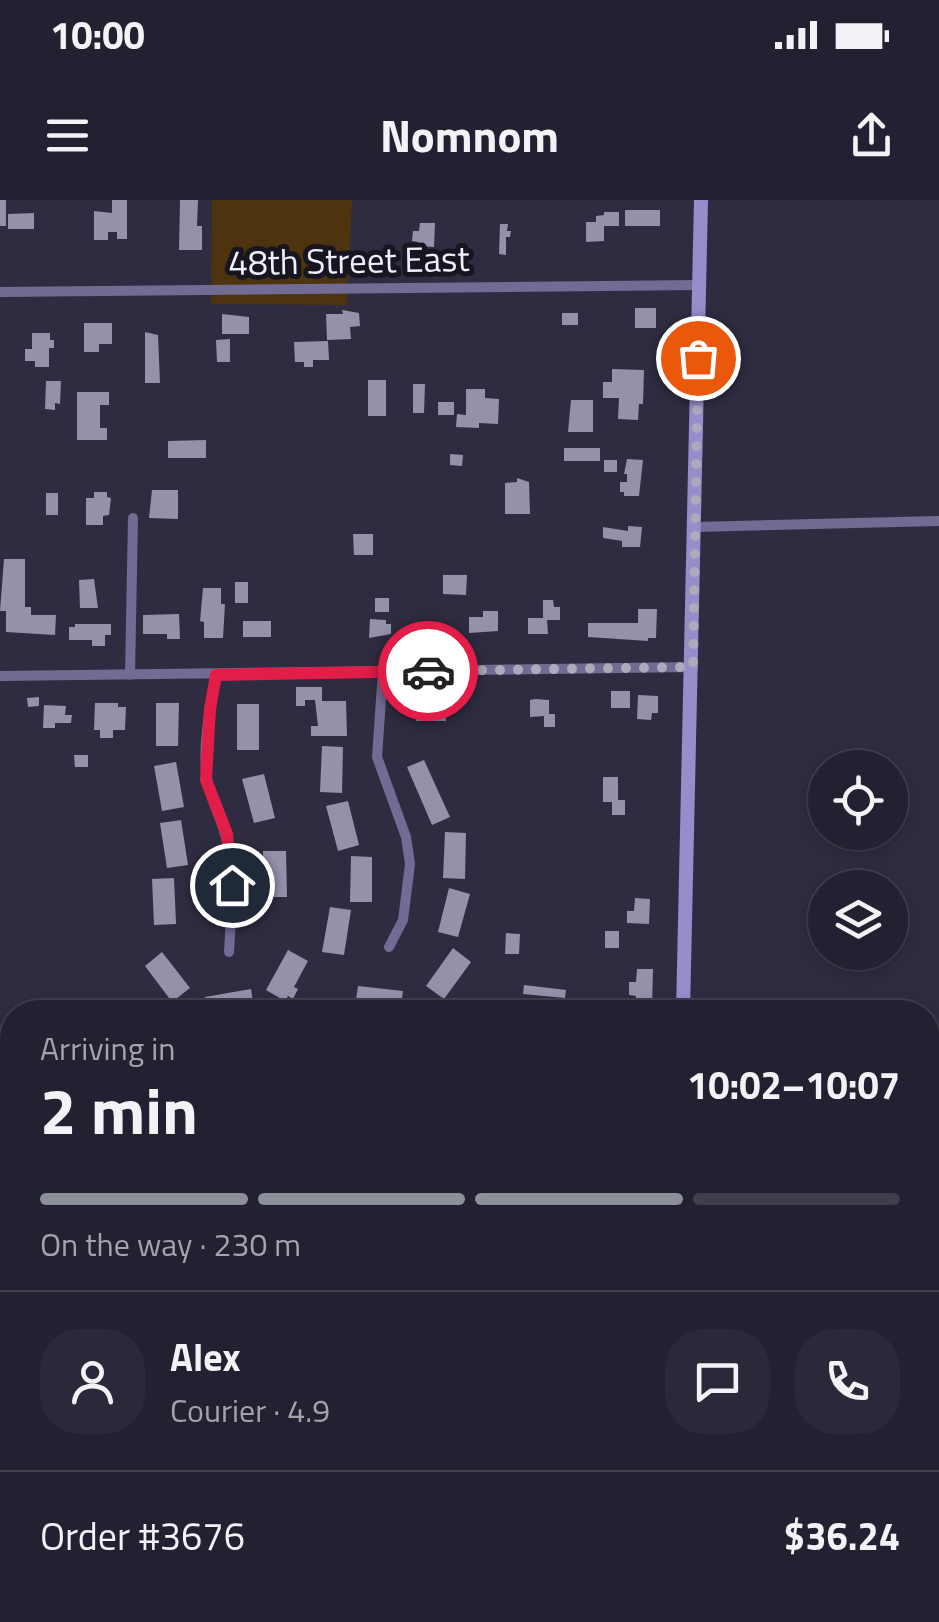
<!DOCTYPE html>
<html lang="en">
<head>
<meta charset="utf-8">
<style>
	body { margin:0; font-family:"Titillium Web",sans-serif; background:#2b2939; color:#f1f3f6; height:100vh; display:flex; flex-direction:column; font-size:38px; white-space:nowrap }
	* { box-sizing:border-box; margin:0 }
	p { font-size:32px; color:#a3a3ab }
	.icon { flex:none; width:55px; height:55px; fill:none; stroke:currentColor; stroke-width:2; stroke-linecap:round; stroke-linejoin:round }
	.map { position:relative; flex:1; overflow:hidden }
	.sheet { position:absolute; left:0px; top:800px; width:940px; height:622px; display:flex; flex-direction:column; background:#232131; border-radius:40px 40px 0 0; box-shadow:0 5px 15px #0003,0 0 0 2px #403e4d }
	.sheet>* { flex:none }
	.buttons { position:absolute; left:808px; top:550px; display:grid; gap:20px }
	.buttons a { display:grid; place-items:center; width:100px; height:100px; border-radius:50%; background:#232131; box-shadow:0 5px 15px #0003,0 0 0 2px #403e4d; font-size:50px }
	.pin { position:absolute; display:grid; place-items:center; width:85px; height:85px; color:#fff; margin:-42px; border:5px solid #fff; border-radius:50%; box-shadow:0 2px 10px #0007 }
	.courier { position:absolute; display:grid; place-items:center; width:100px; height:100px; margin:-50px; border:8px solid #e11d48; border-radius:50%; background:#fff; color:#222; box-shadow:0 2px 12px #0007 }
	.summary em { font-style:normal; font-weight:700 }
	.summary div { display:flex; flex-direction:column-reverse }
	.summary { display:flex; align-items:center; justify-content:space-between; height:170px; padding:0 40px }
	h1 { font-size:65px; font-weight:700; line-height:75px }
	.bar { display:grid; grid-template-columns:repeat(4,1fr); gap:15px 10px; align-content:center; height:120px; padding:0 40px }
	.bar i { height:12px; border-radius:8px; background:#403e4d }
	.bar .on { background:#8c9099 }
	.bar p { grid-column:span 4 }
	.line { display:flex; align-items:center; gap:25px; padding:0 40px; border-top:2px solid #403e4d }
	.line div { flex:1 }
	.round { display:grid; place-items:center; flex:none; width:105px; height:105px; border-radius:40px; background:#2b2939 }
	.status { display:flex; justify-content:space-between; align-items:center; height:70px; padding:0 50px; background:#232131; direction:ltr }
	.status svg { height:28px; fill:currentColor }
	header { display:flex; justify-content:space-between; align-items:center; height:130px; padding:0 40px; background:#232131; font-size:45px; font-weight:700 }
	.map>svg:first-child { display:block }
</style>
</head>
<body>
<div class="status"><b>10:00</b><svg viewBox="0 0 49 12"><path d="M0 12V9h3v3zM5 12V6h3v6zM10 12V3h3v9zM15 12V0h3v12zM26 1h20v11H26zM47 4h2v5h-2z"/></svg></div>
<header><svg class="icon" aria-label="menu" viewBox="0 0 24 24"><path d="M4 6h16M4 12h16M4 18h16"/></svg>Nomnom<svg class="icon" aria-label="share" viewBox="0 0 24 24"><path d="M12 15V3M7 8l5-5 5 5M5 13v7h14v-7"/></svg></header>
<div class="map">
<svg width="939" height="1422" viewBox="0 0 939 1422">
	<rect width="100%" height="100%" fill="#2f2c41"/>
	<path fill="#4e340e" d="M 212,0 L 352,0 L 347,105 L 211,104 Z
		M 928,867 L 939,867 L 939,1375 L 928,1370 Z"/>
	<path fill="#704f24" d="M 928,995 L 939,1002 L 939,1084 L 928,1081 Z
		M 0,1094 L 12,1100 L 12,1216 L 0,1210 Z
		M 570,1410 L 830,1410 L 856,1422 L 595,1422 Z"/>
	<path fill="#9491ab" d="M 0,0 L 6,0 L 6,26 L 0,26 Z
		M 112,0 L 127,0 L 127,39 L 117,39 L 117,32 L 108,32 L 108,40 L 94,40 L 94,11 L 112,13 Z
		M 180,0 L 198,0 L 197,26 L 202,26 L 202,50 L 179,50 Z
		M 625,10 L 660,10 L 660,26 L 625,26 Z
		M 604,12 L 619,12 L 619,26 L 604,26 L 604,41 L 586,42 L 586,22 L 596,22 L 596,16 L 604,15 Z
		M 34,13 L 34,29 L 8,29 L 8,14 Z
		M 420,23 L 435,23 L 434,47 L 418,46 L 418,42 L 412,41 L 413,31 L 419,31 Z
		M 500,24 L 508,24 L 507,31 L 511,31 L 510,37 L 506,37 L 506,55 L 499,54 Z
		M 635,108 L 656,108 L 656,128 L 635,128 Z
		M 342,110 L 359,113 L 360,126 L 350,127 L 351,139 L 327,140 L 326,114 L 343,114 Z
		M 562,113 L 578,113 L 578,125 L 562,125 Z
		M 222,114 L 249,117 L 249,134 L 222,134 Z
		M 84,123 L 112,123 L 112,144 L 99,144 L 99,152 L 84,152 Z
		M 145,132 L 158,135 L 160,183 L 145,183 Z
		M 32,133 L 50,133 L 50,140 L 54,140 L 54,148 L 49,148 L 49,167 L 35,167 L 35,161 L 25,161 L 25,149 L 32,149 Z
		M 230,139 L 230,162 L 217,162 L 216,140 Z
		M 328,141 L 329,160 L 313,160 L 313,167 L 304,167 L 304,162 L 295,162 L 294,142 Z
		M 612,169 L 644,170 L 643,204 L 639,204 L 638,220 L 618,219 L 619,198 L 603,198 L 603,182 L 612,182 Z
		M 368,180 L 386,180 L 386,216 L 368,216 Z
		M 46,181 L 61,181 L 60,204 L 55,203 L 55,210 L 45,209 Z
		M 413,184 L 425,184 L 424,213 L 413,213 Z
		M 466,189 L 485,189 L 485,198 L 499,199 L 498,224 L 479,223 L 479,228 L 456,227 L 457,214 L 466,215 Z
		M 77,192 L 109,192 L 109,205 L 100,205 L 100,228 L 107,228 L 107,240 L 77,240 Z
		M 571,200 L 593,200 L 593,232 L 568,232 Z
		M 438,202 L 454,202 L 454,215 L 438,215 Z
		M 206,240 L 206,258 L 168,258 L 168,241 Z
		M 564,248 L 600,248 L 600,261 L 564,261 Z
		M 450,254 L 463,255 L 462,266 L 450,265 Z
		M 627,259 L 643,260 L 639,296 L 624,296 L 624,292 L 620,292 L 620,282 L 627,282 L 627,274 L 624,274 Z
		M 604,260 L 617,260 L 617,272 L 604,272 Z
		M 517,278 L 529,282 L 530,314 L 505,314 L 505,283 L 517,282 Z
		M 152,290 L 178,290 L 178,319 L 149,318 Z
		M 94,292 L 107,292 L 107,297 L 111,298 L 109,315 L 103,316 L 103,325 L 86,325 L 86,298 L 94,298 Z
		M 46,293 L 58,293 L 58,315 L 46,315 Z
		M 628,326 L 642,327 L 640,347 L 622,347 L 622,341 L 603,338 L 603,327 L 628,331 Z
		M 353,334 L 373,334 L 373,355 L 354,355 Z
		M 4,359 L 25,359 L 25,407 L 31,407 L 31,415 L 56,415 L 55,435 L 6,432 L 6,411 L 0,411 Z
		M 443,375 L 467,375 L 466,395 L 443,394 Z
		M 94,379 L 98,408 L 80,408 L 79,380 Z
		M 235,382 L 248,382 L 248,403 L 235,403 Z
		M 203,388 L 221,388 L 221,404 L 225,404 L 223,438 L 204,438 L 204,422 L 200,421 Z
		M 375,398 L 389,398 L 389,412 L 375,412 Z
		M 543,400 L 553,400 L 554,407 L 560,407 L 560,420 L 547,420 L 548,434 L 528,434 L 528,418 L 543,418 Z
		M 638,409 L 657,409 L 656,438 L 648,438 L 648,441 L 588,437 L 588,423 L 638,423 Z
		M 483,411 L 498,411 L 498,431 L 469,433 L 469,417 L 483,417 Z
		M 179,414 L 180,439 L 167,439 L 167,434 L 143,434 L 143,415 Z
		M 370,419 L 386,420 L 386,424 L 391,424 L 391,434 L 369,438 Z
		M 243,421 L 271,421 L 271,437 L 243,437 Z
		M 75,424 L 111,424 L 111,435 L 105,435 L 105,446 L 92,446 L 92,440 L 69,440 L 69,427 L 75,427 Z
		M 296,487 L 322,487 L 322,501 L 346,501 L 347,536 L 311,536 L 311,526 L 318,526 L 315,500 L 305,500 L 305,506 L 296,506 Z
		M 611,491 L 630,491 L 630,508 L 611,508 Z
		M 638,495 L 658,496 L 658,513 L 652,513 L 651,520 L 637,519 Z
		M 39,497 L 39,506 L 28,507 L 27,498 Z
		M 535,499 L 549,500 L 549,514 L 555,514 L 555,527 L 544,527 L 544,516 L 530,517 L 530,500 Z
		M 416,501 L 438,501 L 438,505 L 446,505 L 446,521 L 416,521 Z
		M 95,503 L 118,503 L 118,507 L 126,507 L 125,530 L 113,530 L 113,538 L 100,538 L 100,530 L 94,530 Z
		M 156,503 L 179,503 L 178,546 L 156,546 Z
		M 237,504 L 259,504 L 259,550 L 237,550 Z
		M 44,505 L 66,506 L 65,515 L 72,515 L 71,523 L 55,523 L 55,528 L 43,528 Z
		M 322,546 L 343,547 L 342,593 L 320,592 Z
		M 74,555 L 88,555 L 88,567 L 75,567 Z
		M 424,560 L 450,617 L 432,625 L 407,567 Z
		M 176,562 L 184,607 L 162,611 L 154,566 Z
		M 264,574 L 275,618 L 254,623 L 242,579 Z
		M 603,577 L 618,577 L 618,600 L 625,600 L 625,615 L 612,615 L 612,602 L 603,602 Z
		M 348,601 L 359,645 L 338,651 L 326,606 Z
		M 181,620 L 188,665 L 167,668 L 160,623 Z
		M 445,632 L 466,633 L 465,679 L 443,678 Z
		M 263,651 L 286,651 L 287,697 L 264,697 Z
		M 351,656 L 372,657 L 372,702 L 350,702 Z
		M 174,678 L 176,724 L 154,725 L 152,679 Z
		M 449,688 L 470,694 L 458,737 L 438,732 Z
		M 635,698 L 650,699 L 649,724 L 627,723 L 627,711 L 634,711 Z
		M 330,707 L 351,710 L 344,755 L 322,752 Z
		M 605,731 L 619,731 L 619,748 L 605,748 Z
		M 506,733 L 520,734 L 519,754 L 505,754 Z
		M 453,748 L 471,762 L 444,799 L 426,786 Z
		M 288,750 L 308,761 L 294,787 L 298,789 L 293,799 L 288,796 L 285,801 L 266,790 Z
		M 162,752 L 190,788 L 172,802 L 145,766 Z
		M 637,769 L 653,769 L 652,809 L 636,809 L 636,796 L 629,795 L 629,782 L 636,782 Z
		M 524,785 L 566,790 L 565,798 L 523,794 Z
		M 358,786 L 403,791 L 400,812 L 355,807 Z
		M 251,789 L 254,810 L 208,812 L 205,797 Z
		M 566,802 L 574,812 L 551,812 Z
		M 612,803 L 631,803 L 631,812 L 612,812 Z
		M 0,1344 L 12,1348 L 12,1410 L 0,1410 Z
		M 13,1410 L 25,1410 L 26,1422 L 13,1422 Z
		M 124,1410 L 192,1410 L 197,1412 L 197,1422 L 123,1422 Z"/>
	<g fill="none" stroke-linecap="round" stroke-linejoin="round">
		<path stroke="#716c93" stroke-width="5" d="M 5,1324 L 12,1327
			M 234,1410 L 237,1422
			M 214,1422 L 217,1410"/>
		<path stroke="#716c93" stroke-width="10" d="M 0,92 L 699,85
			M 696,327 L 939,321
			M 383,471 L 377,557 L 406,637 L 410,664 L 403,720 L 389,747
			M 130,475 L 133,318
			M 216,475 C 210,505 201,554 208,584 C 213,607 226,627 229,651 C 234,684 231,718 229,752
			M 0,476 L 693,467
			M 928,862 L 939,862"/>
		<path stroke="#968dcb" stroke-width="14" d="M 683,812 L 701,0
			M 0,1045 L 12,1050
			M 928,1402 L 939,1407"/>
		<path stroke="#b3a7f7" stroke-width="15" d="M 0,1283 L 12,1288
			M 307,1410 L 336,1422"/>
	</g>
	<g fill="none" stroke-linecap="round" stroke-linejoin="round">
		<path stroke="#acabbb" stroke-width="10" stroke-dasharray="0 18" d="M 428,471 L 693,467 L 698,158"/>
		<path stroke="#e11d48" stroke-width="12" d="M 232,685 L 227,634 L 206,580 L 210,509 L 216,475 L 428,471"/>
	</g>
	<g text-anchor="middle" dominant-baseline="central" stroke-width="10" stroke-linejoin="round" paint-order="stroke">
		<g font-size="35" fill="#f0effd" stroke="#171620">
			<text transform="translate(349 60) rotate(-1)">48th Street East</text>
		</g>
	</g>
</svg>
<div class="buttons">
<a><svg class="icon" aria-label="locate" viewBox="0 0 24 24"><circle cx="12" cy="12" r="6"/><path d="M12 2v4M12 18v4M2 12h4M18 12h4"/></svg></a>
<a><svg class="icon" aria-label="layers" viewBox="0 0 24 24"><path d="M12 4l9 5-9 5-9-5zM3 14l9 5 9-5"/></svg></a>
</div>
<div class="pin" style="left:698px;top:158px;background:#ea580c"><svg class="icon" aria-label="bag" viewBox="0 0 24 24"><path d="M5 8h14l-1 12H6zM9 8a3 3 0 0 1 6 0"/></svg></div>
<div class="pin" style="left:232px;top:685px;background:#1f2937"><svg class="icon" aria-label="home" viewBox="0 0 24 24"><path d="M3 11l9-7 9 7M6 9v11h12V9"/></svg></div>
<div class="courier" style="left:428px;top:471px"><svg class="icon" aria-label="car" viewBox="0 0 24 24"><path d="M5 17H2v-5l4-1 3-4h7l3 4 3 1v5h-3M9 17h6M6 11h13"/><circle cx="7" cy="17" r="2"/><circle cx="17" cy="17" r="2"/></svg></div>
<section class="sheet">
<div class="summary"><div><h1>2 min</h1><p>Arriving in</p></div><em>10:02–10:07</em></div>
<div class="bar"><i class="on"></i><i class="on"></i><i class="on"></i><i></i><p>On the way · 230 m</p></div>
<div class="line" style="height:180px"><a class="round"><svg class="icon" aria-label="person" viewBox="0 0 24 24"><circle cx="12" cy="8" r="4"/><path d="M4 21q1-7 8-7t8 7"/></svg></a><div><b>Alex</b><p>Courier · 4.9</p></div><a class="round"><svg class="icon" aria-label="chat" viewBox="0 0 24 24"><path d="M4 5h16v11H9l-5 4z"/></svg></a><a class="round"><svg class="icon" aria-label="phone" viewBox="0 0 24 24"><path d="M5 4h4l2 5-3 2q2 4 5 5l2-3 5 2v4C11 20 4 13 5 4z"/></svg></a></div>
<div class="line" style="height:130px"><div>Order #3676</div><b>$36.24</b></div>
</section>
</div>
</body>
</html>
